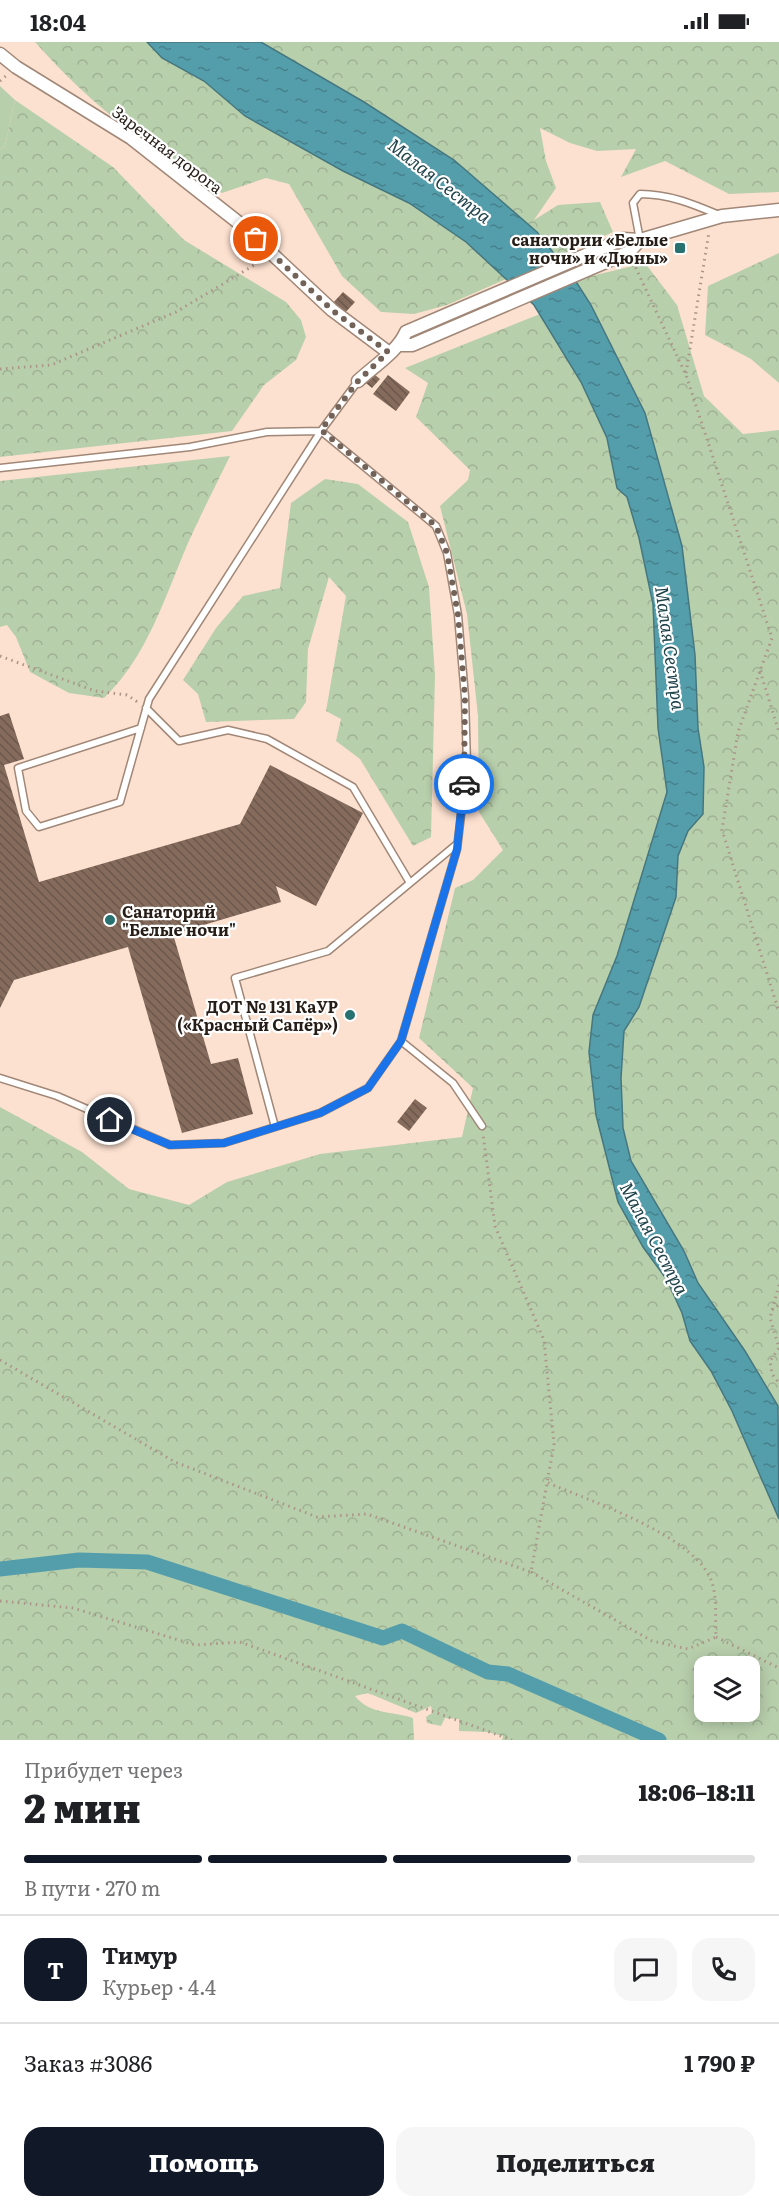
<!DOCTYPE html>
<html lang="ru">
<head>
<meta charset="utf-8">
<style>
	body { margin:0; font-family:Literata,serif; background:#f6f6f6; color:#202124; height:100vh; display:flex; flex-direction:column; font-size:22px; white-space:nowrap }
	* { box-sizing:border-box; margin:0 }
	p { font-size:20px; color:#757577 }
	.icon { flex:none; width:33px; height:33px; fill:none; stroke:currentColor; stroke-width:2; stroke-linecap:round; stroke-linejoin:round }
	.map { position:relative; height:1698px; overflow:hidden }
	.sheet { display:flex; flex-direction:column; background:#fff; flex:1 }
	.sheet>* { flex:none }
	.controls { position:absolute; left:694px; top:1614px; display:grid; gap:12px }
	.controls a { display:grid; place-items:center; width:66px; height:66px; border-radius:12px; background:#fff; box-shadow:0 3px 15px #0003; font-size:30px }
	.pin { position:absolute; display:grid; place-items:center; width:51px; height:51px; color:#fff; margin:-26px; border:3px solid #fff; border-radius:50%; box-shadow:0 2px 6px #0007 }
	.courier { position:absolute; display:grid; place-items:center; width:60px; height:60px; margin:-30px; border:4px solid #1a73e8; border-radius:50%; background:#fff; color:#222; box-shadow:0 2px 8px #0007 }
	.headline em { font-style:normal; font-weight:800 }
	.headline div { display:flex; flex-direction:column-reverse }
	.headline { display:flex; align-items:center; justify-content:space-between; height:102px; padding:0 24px }
	h1 { font-size:39px; font-weight:800; line-height:45px }
	.bar { display:grid; grid-template-columns:repeat(4,1fr); gap:9px 6px; align-content:center; height:72px; padding:0 24px }
	.bar i { height:8px; border-radius:4px; background:#e0e0e0 }
	.bar .on { background:#111827 }
	.bar p { grid-column:span 4 }
	.line { display:flex; align-items:center; gap:15px; padding:0 24px; border-top:2px solid #e0e0e0 }
	.line div { flex:1 }
	.round { display:grid; place-items:center; flex:none; width:63px; height:63px; border-radius:18px; background:#f6f6f6 }
	.primary-button { display:flex; gap:12px; margin-top:auto; padding:12px 24px }
	.primary-button a { flex:1; height:69px; border-radius:18px; background:#111827; color:#fff; font-size:24px; font-weight:800; line-height:69px; text-align:center }
	.primary-button a+a { background:#f6f6f6; color:#202124 }
	.status { display:flex; justify-content:space-between; align-items:center; height:42px; padding:0 30px; background:#fff; direction:ltr }
	.status svg { height:16px; fill:currentColor }
	.map>svg:first-child { display:block }
</style>
</head>
<body>
<div class="status"><b>18:04</b><svg viewBox="0 0 49 12"><path d="M0 12V9h3v3zM5 12V6h3v6zM10 12V3h3v9zM15 12V0h3v12zM26 1h20v11H26zM47 4h2v5h-2z"/></svg></div>
<div class="map">
<svg width="779" height="1698" viewBox="0 0 779 1698">
	<defs>
		<pattern id="forest-crowns" width="20" height="18" patternUnits="userSpaceOnUse" patternTransform="scale(1.5)"><rect width="20" height="18" fill="#b8cfac"/><path d="M2 6a3 3 0 1 1 6 0M12 15a3 3 0 1 1 6 0" fill="none" stroke="#9eb193"/></pattern>
		<pattern id="water-ripples" width="26" height="14" patternUnits="userSpaceOnUse" patternTransform="scale(1.5)"><rect width="26" height="14" fill="#549eac"/><path d="M2 4q2-2 4 0t4 0M15 11q2-2 4 0t4 0" fill="none" stroke="#46808b"/></pattern>
		<pattern id="building-back-hatch" width="6" height="6" patternUnits="userSpaceOnUse" patternTransform="scale(1.5)"><rect width="6" height="6" fill="#846b5c"/><path d="M-1 5l2 2M0 0l6 6M5-1l2 2" fill="none" stroke="#6c574b"/></pattern>
	</defs>
	<rect width="100%" height="100%" fill="#fde1d0"/>
	<path fill="#b8cfac" d="M 0,44 L 15,58 L 5,104 L 0,108 Z"/>
	<path fill="url(#forest-crowns)" fill-rule="evenodd" d="M 35,0 L 779,0 L 779,150 L 729,152 L 665,119 L 621,135 L 636,107 L 597,109 L 570,101 L 540,86 L 546,119 L 556,146 L 534,178 L 558,163 L 600,160 L 613,190 L 447,263 L 414,272 L 381,270 L 342,234 L 289,142 L 266,136 L 222,151 C 149,105 93,66 35,0 Z
		M 15,58 L 113,125 L 184,198 L 286,260 L 301,278 L 306,295 L 296,318 L 264,343 L 232,389 L 0,415 L 0,108 L 5,104 Z
		M 779,211 L 779,341 L 751,317 L 705,293 L 708,244 Z
		M 645,221 L 677,263 L 704,354 L 743,392 L 779,388 L 779,1368 L 745,1309 L 698,1241 L 684,1209 L 631,1119 L 623,1086 L 621,1036 L 624,989 L 639,965 L 676,855 L 678,814 L 688,789 L 703,772 L 704,725 L 698,686 L 695,613 L 682,504 L 668,452 L 645,371 L 591,263 L 575,238 Z
		M 540,272 L 581,340 L 607,396 L 617,446 L 627,455 L 639,496 L 653,562 L 658,686 L 667,750 L 617,914 L 593,973 L 589,1011 L 596,1073 L 618,1160 L 643,1205 L 667,1238 L 682,1271 L 690,1299 L 711,1329 L 732,1369 L 779,1477 L 779,1698 L 502,1698 L 503,1694 L 487,1690 L 459,1689 L 459,1677 L 445,1676 L 441,1684 L 427,1681 L 426,1675 L 432,1671 L 431,1664 L 416,1671 L 368,1651 L 355,1654 C 370,1673 392,1669 413,1676 L 414,1698 L 0,1698 L 0,1065 L 82,1110 L 129,1147 L 189,1163 L 227,1140 L 320,1112 L 462,1095 L 473,1046 L 419,996 L 455,846 L 473,838 L 503,808 L 479,770 L 478,674 L 467,572 L 440,464 L 468,438 L 470,428 L 416,375 L 428,341 L 405,326 ZM 705,1624 L 750,1624 L 750,1670 L 705,1670 Z
		M 230,414 C 216,443 201,472 188,501 C 165,555 147,615 104,656 L 69,651 L 30,630 L 16,595 L 7,583 L 0,585 L 0,439 Z
		M 325,437 L 358,442 L 408,480 L 429,545 L 435,634 L 431,795 L 413,804 L 360,717 L 336,699 L 341,677 L 326,669 L 346,554 L 329,535 L 308,607 L 306,660 L 294,677 L 206,680 L 198,652 L 183,638 L 216,586 L 243,554 L 280,546 L 291,461 Z"/>
	<path fill="url(#water-ripples)" stroke="#46777f" stroke-width="1.5" d="M 147,0 L 261,0 L 364,60 L 454,118 L 537,190 L 575,238 L 591,263 L 645,371 L 682,504 L 695,613 L 698,686 L 704,725 L 703,772 L 688,789 L 678,814 L 676,855 L 639,965 L 624,989 L 621,1036 L 623,1086 L 631,1119 L 684,1209 L 698,1241 L 745,1309 L 778,1364 L 779,1477 L 732,1369 L 711,1329 L 690,1299 L 682,1271 L 667,1238 L 643,1205 L 618,1160 L 596,1073 L 589,1010 L 593,973 L 617,914 L 667,750 L 658,686 L 653,562 L 639,496 L 627,455 L 617,446 L 607,396 L 581,340 L 534,263 L 466,200 L 409,161 L 343,129 L 245,74 L 204,39 L 162,16 Z"/>
	<g fill="none" stroke-linecap="round" stroke-linejoin="round">
		<path stroke="#549eac" stroke-width="15" d="M 0,1527 L 79,1518 L 147,1520 L 383,1596 L 402,1589 L 488,1630 L 508,1632 L 659,1698"/>
	</g>
	<path fill="url(#building-back-hatch)" d="M 343,250 L 355,260 L 343,273 L 332,262 Z
		M 370,329 L 380,337 L 372,346 L 362,338 Z
		M 388,333 L 410,350 L 396,369 L 373,352 Z
		M 9,671 L 24,717 L 4,723 L 39,840 L 240,782 L 270,723 L 363,771 L 316,864 L 276,844 L 281,860 L 173,892 L 211,1022 L 238,1016 L 253,1072 L 182,1091 L 128,905 L 14,938 L 0,966 L 0,674 Z
		M 415,1057 L 427,1066 L 409,1089 L 397,1080 Z"/>
	<g fill="none" stroke-linecap="round" stroke-linejoin="round">
		<defs>
			<path id="lane" d="M 640,198 L 633,161 L 640,152 C 669,152 693,162 719,173
				M 0,426 L 190,405 L 267,390 L 321,389 L 436,484 L 447,511 L 458,573 L 465,655 L 467,722 L 457,807 L 401,999 L 368,1046 L 320,1071 L 224,1101 L 170,1103 L 57,1054 L 0,1036
				M 146,666 L 179,699 L 228,688 L 267,697 L 353,745 L 410,841
				M 141,686 L 18,726 L 26,769 L 39,785 L 120,760 L 149,657 L 321,389 L 358,339
				M 401,999 L 453,1041 L 482,1084
				M 275,1085 L 235,936 L 328,909 L 457,802"/>
			<path id="street" d="M 0,12 L 16,25 L 131,96 L 239,181 L 332,268 L 388,310
				M 400,303 L 412,303 L 629,210 L 640,198
				M 358,339 C 374,324 398,309 406,290 L 623,197 L 640,198 L 722,174 L 779,168"/>
		</defs>
		<use href="#lane" stroke="#a08777" stroke-width="9"/>
		<use href="#street" stroke="#a08777" stroke-width="15"/>
		<path stroke="#aa9588" stroke-width="3" stroke-dasharray="1.5 4.5" stroke-linecap="butt" d="M 0,39 L 8,32
			M 633,220 L 686,333 L 772,596 L 738,690 L 722,788 L 779,970
			M 0,327 L 51,323 L 176,270 L 261,219
			M 686,331 L 709,190
			M 0,614 L 95,649 L 127,653 L 139,661
			M 760,629 L 779,690
			M 779,1243 L 770,1276 L 779,1306 L 770,1319 L 772,1332 L 779,1341
			M 772,1268 L 779,1263
			M 0,1318 L 175,1420 L 317,1475 L 367,1472 L 531,1530 L 554,1402 L 544,1298 L 495,1184 L 483,1092
			M 531,1530 L 652,1599 L 688,1607 L 716,1595 C 715,1578 717,1560 713,1544 C 702,1495 589,1459 546,1440
			M 0,1559 L 73,1566 L 195,1603 L 240,1600 L 512,1698
			M 716,1595 L 779,1626"/>
		<use href="#lane" stroke="#fff" stroke-width="6"/>
		<use href="#street" stroke="#fff" stroke-width="12"/>
	</g>
	<g fill="none" stroke-linecap="round" stroke-linejoin="round">
		<path stroke="#726258" stroke-width="6" stroke-dasharray="0 10.8" d="M 256,197 L 332,268 L 388,310 L 358,339 L 321,388 L 436,484 L 447,511 L 458,573 L 465,655 L 464,742"/>
		<path stroke="#1a73e8" stroke-width="8" d="M 110,1078 L 170,1103 L 224,1101 L 320,1071 L 368,1046 L 401,999 L 457,807 L 464,742"/>
	</g>
	<g fill="#277271" stroke="#fff" stroke-width="2">
		<rect x="674" y="200" width="12" height="12" rx="3"/>
		<circle cx="110" cy="878" r="6"/>
		<circle cx="350" cy="973" r="6"/>
	</g>
	<g text-anchor="middle" dominant-baseline="central" stroke-width="4.5" stroke-linejoin="round" paint-order="stroke">
		<g font-size="16" fill="#271d17" stroke="#fff">
			<text transform="translate(168 107) rotate(37)">Заречная дорога</text>
		</g>
		<g font-size="16" font-weight="bold" fill="#271d17" stroke="#fff" text-anchor="end">
			<text x="668" y="197">санатории «Белые<tspan x="668" dy="18">ночи» и «Дюны»</tspan></text>
			<text x="122" y="869" text-anchor="start">Санаторий<tspan x="122" dy="18">"Белые ночи"</tspan></text>
			<text x="338" y="964">ДОТ № 131 КаУР<tspan x="338" dy="18">(«Красный Сапёр»)</tspan></text>
		</g>
		<g font-size="18" font-style="italic" fill="#1f434a" stroke="#fff">
			<text transform="translate(440 138) rotate(38)">Малая Сестра</text>
			<text transform="translate(671 606) rotate(82)">Малая Сестра</text>
			<text transform="translate(655 1196) rotate(62)">Малая Сестра</text>
		</g>
	</g>
</svg>
<div class="controls">
<a><svg class="icon" aria-label="layers" viewBox="0 0 24 24"><path d="M12 4l9 5-9 5-9-5zM3 14l9 5 9-5"/></svg></a>
</div>
<div class="pin" style="left:256px;top:197px;background:#ea580c"><svg class="icon" aria-label="bag" viewBox="0 0 24 24"><path d="M5 8h14l-1 12H6zM9 8a3 3 0 0 1 6 0"/></svg></div>
<div class="pin" style="left:110px;top:1078px;background:#1f2937"><svg class="icon" aria-label="home" viewBox="0 0 24 24"><path d="M3 11l9-7 9 7M6 9v11h12V9"/></svg></div>
<div class="courier" style="left:464px;top:742px"><svg class="icon" aria-label="car" viewBox="0 0 24 24"><path d="M5 17H2v-5l4-1 3-4h7l3 4 3 1v5h-3M9 17h6M6 11h13"/><circle cx="7" cy="17" r="2"/><circle cx="17" cy="17" r="2"/></svg></div>
</div>
<section class="sheet">
<div class="headline"><div><h1>2 мин</h1><p>Прибудет через</p></div><em>18:06–18:11</em></div>
<div class="bar"><i class="on"></i><i class="on"></i><i class="on"></i><i></i><p>В пути · 270 m</p></div>
<div class="line" style="height:108px"><b class="round" style="background:#111827;color:#fff">Т</b><div><b>Тимур</b><p>Курьер · 4.4</p></div><a class="round"><svg class="icon" aria-label="chat" viewBox="0 0 24 24"><path d="M4 5h16v11H9l-5 4z"/></svg></a><a class="round"><svg class="icon" aria-label="phone" viewBox="0 0 24 24"><path d="M5 4h4l2 5-3 2q2 4 5 5l2-3 5 2v4C11 20 4 13 5 4z"/></svg></a></div>
<div class="line" style="height:78px"><div>Заказ #3086</div><b>1 790 ₽</b></div>
<div class="primary-button"><a>Помощь</a><a>Поделиться</a></div>
</section>
</body>
</html>
